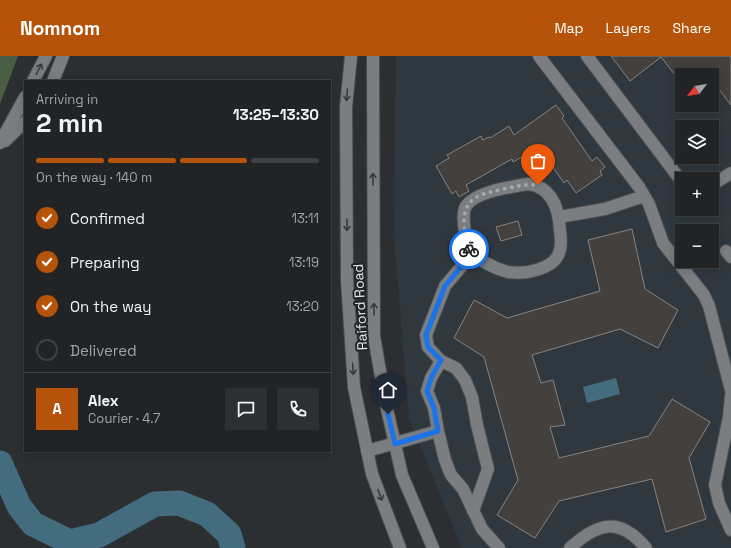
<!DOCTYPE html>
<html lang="en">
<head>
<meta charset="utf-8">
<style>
	body { margin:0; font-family:"Space Grotesk",sans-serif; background:#2d2f32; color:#f1f3f6; height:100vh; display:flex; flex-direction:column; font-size:15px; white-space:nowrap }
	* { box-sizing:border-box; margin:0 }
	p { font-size:13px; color:#a2a4a7 }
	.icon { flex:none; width:22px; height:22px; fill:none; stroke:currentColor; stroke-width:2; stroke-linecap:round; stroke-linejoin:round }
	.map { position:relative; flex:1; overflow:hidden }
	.sheet { position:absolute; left:24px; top:24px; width:307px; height:372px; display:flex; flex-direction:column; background:#212325; border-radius:0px; box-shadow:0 2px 10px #0003,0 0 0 1px #3e4042 }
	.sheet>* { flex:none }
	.needle { width:26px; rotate:239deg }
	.buttons { position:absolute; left:675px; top:12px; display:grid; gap:8px }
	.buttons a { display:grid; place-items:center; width:44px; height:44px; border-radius:0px; background:#212325; box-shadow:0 2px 10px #0003,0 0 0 1px #3e4042; font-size:20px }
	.pin { position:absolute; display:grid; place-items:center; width:34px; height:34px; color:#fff; margin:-41px -17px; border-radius:50% 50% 50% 0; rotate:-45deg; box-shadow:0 0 4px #0007 }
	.pin .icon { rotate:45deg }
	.courier { position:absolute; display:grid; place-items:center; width:40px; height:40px; margin:-20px; border:3px solid #1a73e8; border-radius:50%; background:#fff; color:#222; box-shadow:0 1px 5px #0007 }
	.summary em { font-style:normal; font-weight:600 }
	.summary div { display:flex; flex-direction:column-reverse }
	.summary { display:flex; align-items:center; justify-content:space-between; height:68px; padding:0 12px }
	h1 { font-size:26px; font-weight:600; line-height:30px }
	.bar { display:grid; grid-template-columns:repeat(4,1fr); gap:6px 4px; align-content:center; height:48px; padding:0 12px }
	.bar i { height:5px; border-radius:3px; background:#3e4042 }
	.bar .current { background:#b45309 }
	.bar p { grid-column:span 4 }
	.line { display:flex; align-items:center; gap:10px; padding:0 12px; border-top:1px solid #3e4042 }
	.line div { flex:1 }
	.round { display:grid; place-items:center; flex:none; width:42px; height:42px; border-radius:0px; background:#2d2f32 }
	ol { padding:0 12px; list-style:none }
	li { display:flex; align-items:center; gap:12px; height:44px }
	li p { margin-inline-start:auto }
	li .icon { padding:4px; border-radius:50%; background:#b45309; color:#fff; stroke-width:4 }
	li:last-child { color:#a2a4a7 }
	li i { width:22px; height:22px; border:2px solid #3e4042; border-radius:50% }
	header { display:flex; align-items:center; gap:24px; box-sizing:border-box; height:56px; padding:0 20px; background:#b45309; color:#fff }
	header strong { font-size:19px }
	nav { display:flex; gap:22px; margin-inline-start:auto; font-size:14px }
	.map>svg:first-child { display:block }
</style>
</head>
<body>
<header>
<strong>Nomnom</strong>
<nav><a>Map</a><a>Layers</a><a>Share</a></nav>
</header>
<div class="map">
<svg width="731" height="492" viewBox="0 0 731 492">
	<rect width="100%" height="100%" fill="#2c2f31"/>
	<path fill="#30383f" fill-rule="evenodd" d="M 396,0 L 731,0 L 731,492 L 462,492 L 409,363 L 394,177 ZM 682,19 L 712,19 L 712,49 L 682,49 ZM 682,71 L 712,71 L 712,101 L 682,101 ZM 682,123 L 712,123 L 712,153 L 682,153 ZM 682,175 L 712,175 L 712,205 L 682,205 Z"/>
	<path fill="#495c44" d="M 0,0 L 18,0 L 0,48 Z"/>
	<path fill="#436d7e" d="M 616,322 L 620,338 L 587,347 L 583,331 Z"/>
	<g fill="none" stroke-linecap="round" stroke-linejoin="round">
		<path stroke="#436d7e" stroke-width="25" d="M 0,407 L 19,450 L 33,468 L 70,486 L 99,479 L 155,448 L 179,447 L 207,458 L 229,478 L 233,492"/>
	</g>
	<path fill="#43403d" stroke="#868380" d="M 611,0 L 731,0 L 731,49 L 718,32 L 712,36 L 712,19 L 675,19 L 661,1 L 630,25 Z
		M 556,49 L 564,60 L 562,62 L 592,105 L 597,101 L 605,111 L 600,115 L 602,119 L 576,137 L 567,124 L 564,127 L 539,91 L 513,106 L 512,103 L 466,129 L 469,135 L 459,141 L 456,135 L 452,138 L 436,110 L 449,102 L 447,99 L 481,80 L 483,84 L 489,81 L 490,82 L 509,70 L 514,79 Z
		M 518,165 L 522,179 L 501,185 L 496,171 Z
		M 632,173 L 645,233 L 678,254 L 658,292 L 620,273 L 532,299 L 541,327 L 553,324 L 565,369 L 550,371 L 559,402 L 649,380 L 672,343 L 710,366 L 689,402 L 706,463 L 666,476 L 652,423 L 559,445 L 535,482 L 497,459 L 518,424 L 484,301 L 454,282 L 474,244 L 507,262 L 600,235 L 588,184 Z"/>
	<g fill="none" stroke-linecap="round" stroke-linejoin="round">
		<defs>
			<path id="minor" d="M 351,0 L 346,51 L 347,224 L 354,331 L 372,418 L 400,492
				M 373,0 L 374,280 L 385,344 L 402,419 L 433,492
				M 539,0 L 639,131 L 649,148 L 663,187 L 704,239 L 709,250 L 731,334
				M 587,0 L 682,126
				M 33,25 L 46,0
				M 53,25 L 63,0
				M 5,85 L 25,66
				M 0,87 L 25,41
				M 528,128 C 553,131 559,154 560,175 C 561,182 562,190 559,197 C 554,213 524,219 508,216 C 500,214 493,211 486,207 C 473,201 465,191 465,177 C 464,168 462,157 466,150 C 476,135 512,131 528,128 Z
				M 712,129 L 731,117
				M 559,161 L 605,153 L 644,140
				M 726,195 L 731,201
				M 472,198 L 445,230 L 426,279 L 428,291 L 441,305 L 456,312 L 465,324 L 472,341 L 477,369 L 488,413 L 473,455
				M 731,340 L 729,361 L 715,429 L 719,447 L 731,474
				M 438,375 L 434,352 L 427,335 L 431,322 L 441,305
				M 367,395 L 438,375 L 445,404 L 451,419 L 463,433 L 482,473 L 499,492
				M 570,492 C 598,466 620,461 646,492"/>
		</defs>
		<use href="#minor" stroke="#4b4d4f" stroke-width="14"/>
		<use href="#minor" stroke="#7a7e81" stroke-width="12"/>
	</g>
	<defs><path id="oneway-shaft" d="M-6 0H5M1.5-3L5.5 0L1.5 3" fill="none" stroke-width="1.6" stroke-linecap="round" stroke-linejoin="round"/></defs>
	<g stroke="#383b3e">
		<use href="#oneway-shaft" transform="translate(39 13) rotate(-63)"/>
		<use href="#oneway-shaft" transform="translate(347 39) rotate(95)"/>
		<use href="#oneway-shaft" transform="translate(373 123) rotate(-90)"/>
		<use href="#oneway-shaft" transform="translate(347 169) rotate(90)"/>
		<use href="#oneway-shaft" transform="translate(374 253) rotate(-91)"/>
		<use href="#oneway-shaft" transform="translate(353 313) rotate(86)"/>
		<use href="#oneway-shaft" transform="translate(380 439) rotate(69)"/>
	</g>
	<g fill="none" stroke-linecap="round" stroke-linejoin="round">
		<path stroke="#a5a7a9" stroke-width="4" stroke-dasharray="0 7.2" d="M 469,193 C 465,184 465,178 464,169 C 463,140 481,138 504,133 C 516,130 526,128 538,129"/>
		<path stroke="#1a73e8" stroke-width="5" d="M 388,358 L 395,388 L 438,375 L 434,352 L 427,335 L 431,322 L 441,304 L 428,291 L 426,279 L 445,230 L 472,198 L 469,193"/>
	</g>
	<g text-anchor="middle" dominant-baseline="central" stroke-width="4" stroke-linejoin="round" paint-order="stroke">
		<g font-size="14" fill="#e6e8e9" stroke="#222527">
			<text transform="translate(360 251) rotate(-93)">Raiford Road</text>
		</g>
	</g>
</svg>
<div class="buttons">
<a><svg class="needle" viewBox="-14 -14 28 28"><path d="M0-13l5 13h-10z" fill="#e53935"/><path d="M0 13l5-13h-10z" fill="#a2a4a7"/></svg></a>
<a><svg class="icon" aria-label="layers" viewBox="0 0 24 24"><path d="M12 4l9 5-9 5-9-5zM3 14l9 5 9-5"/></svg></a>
<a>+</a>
<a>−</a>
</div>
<div class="pin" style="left:538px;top:129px;background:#ea580c"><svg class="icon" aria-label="bag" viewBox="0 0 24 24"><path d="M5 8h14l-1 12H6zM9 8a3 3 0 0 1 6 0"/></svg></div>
<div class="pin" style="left:388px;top:358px;background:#1f2937"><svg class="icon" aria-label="home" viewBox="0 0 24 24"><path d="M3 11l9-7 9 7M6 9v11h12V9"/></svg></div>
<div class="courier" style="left:469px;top:193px"><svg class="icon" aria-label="bike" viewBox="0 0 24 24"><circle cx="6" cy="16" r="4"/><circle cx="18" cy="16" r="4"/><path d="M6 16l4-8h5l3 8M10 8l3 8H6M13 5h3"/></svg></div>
<section class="sheet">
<div class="summary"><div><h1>2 min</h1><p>Arriving in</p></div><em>13:25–13:30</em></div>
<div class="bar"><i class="current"></i><i class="current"></i><i class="current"></i><i></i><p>On the way · 140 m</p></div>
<ol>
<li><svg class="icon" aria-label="check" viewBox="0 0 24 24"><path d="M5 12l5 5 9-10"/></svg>Confirmed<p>13:11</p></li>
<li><svg class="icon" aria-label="check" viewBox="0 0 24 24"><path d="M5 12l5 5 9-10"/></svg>Preparing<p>13:19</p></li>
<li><svg class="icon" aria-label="check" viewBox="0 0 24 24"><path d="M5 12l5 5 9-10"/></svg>On the way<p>13:20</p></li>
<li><i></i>Delivered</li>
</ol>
<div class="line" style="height:72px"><b class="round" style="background:#b45309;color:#fff">A</b><div><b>Alex</b><p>Courier · 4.7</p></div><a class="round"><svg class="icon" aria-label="chat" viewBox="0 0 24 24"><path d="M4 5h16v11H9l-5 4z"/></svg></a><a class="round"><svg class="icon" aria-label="phone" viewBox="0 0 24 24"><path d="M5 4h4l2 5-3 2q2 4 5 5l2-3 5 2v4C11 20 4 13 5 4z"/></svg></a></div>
</section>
</div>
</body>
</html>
